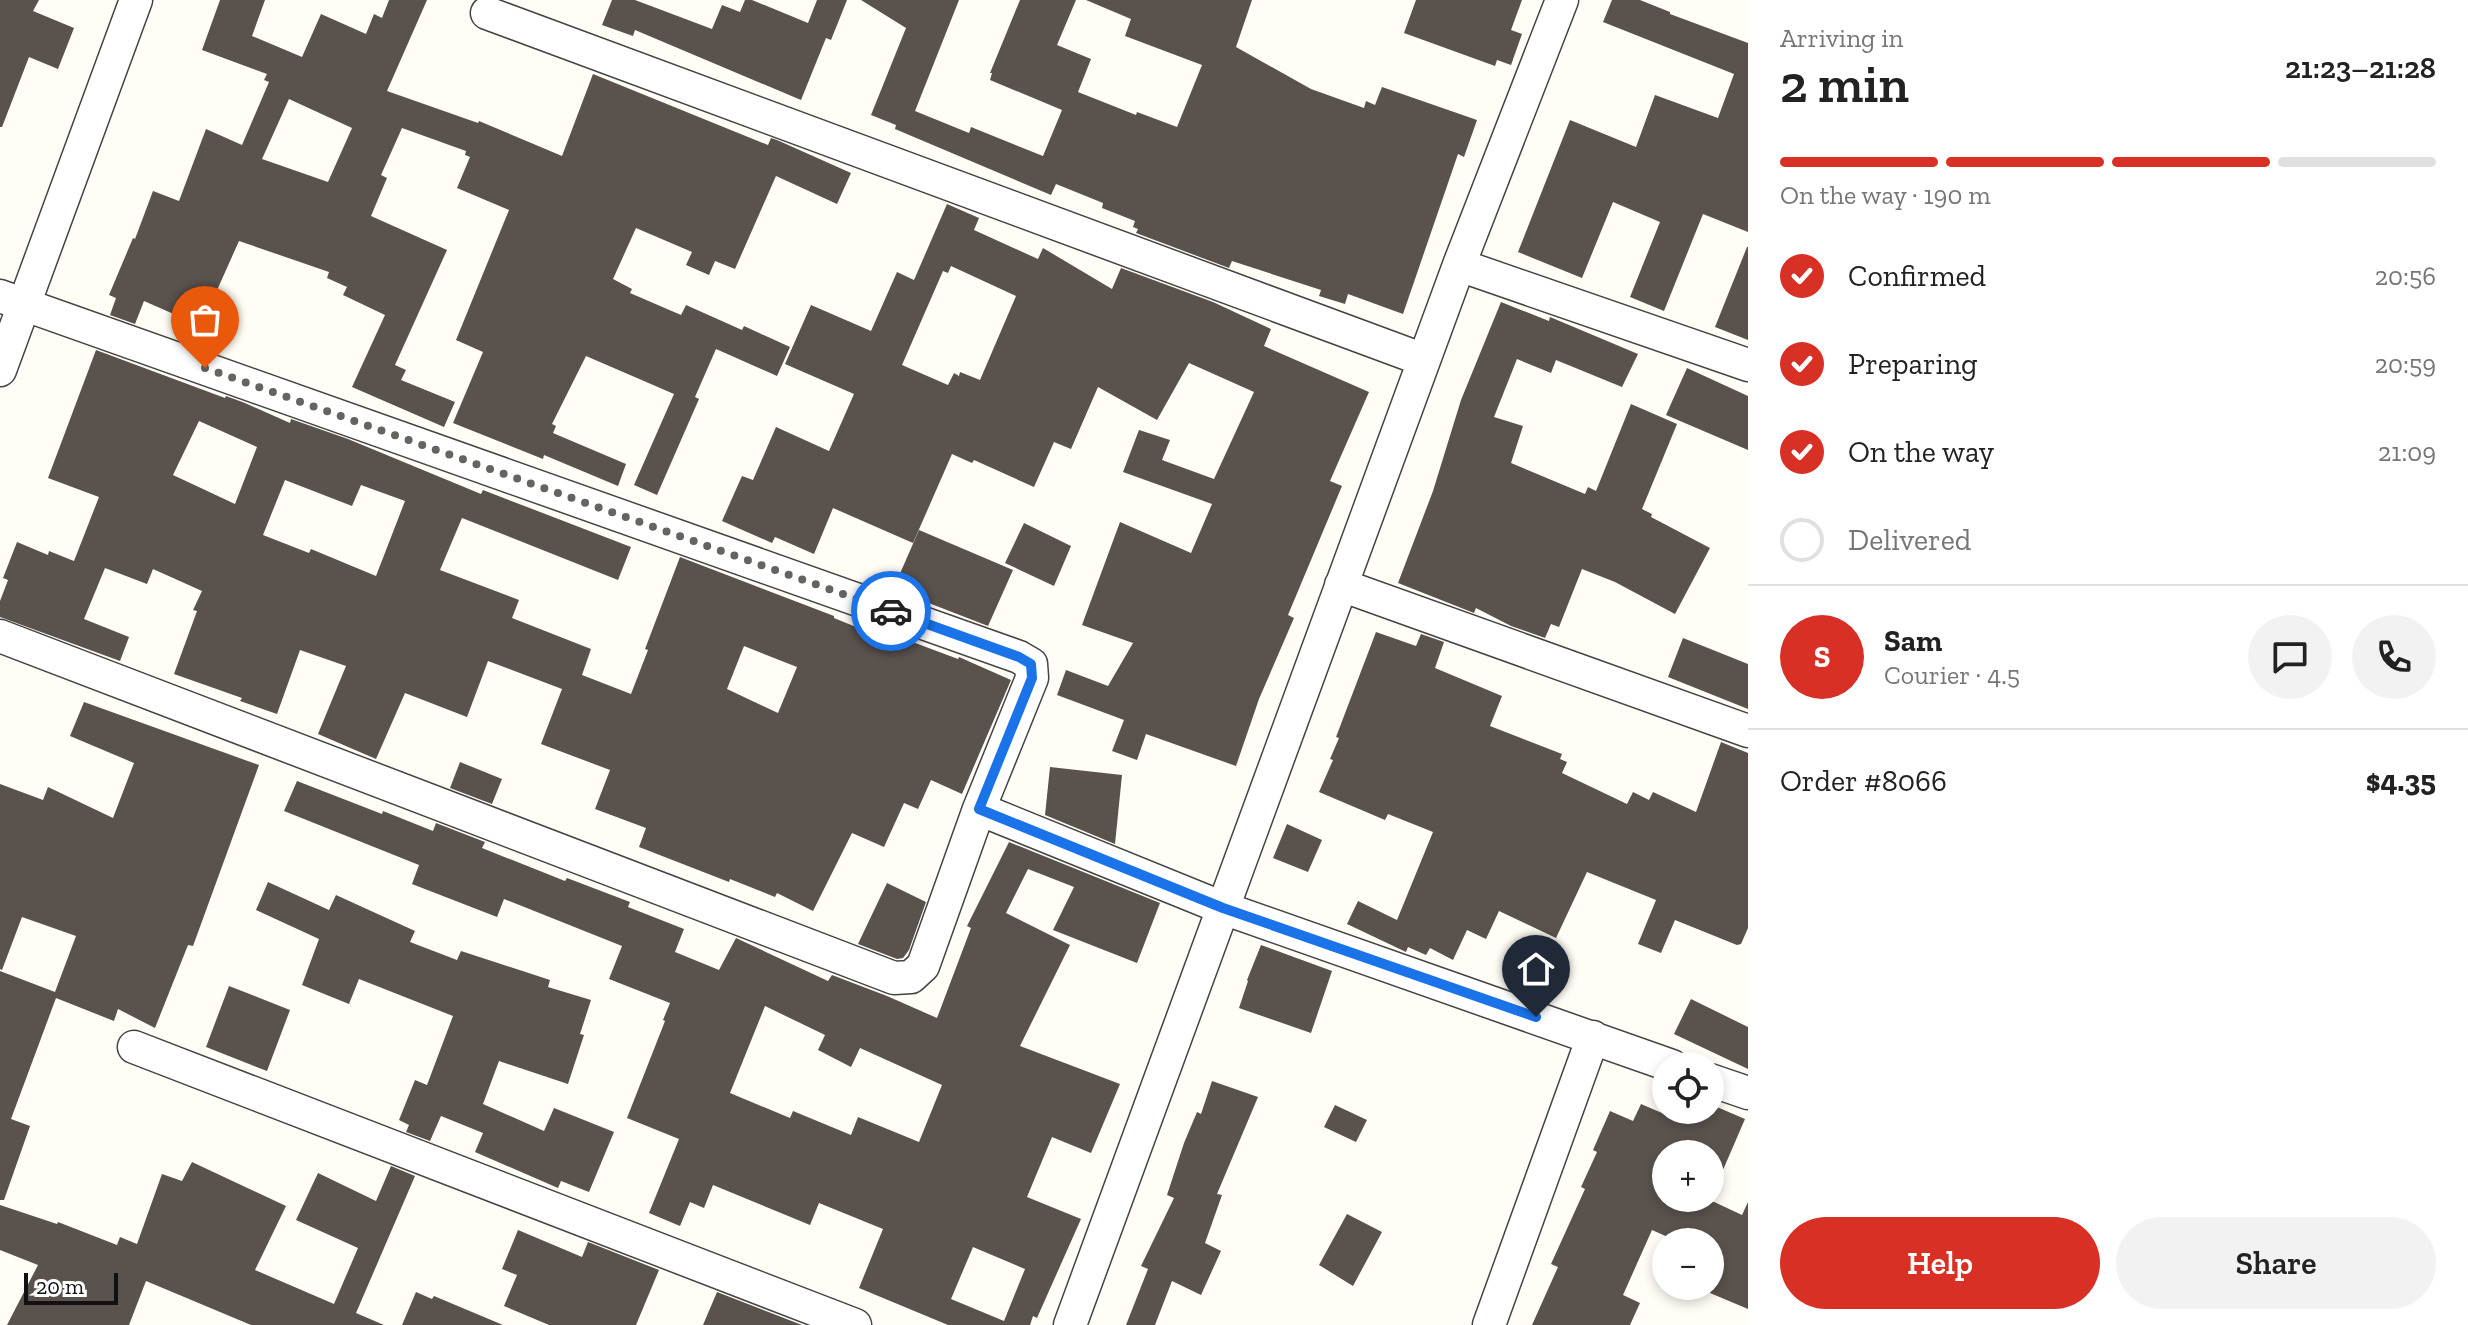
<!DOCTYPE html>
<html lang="en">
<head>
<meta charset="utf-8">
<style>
	body { margin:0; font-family:"Zilla Slab",serif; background:#f2f2f2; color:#222; height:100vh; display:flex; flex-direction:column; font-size:30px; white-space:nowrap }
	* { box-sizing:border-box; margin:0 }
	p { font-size:26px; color:#767676 }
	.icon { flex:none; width:44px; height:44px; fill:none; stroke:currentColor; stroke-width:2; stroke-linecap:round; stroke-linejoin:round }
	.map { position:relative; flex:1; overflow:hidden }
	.panel { display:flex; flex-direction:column; background:#fff; width:720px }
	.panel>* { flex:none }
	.controls { position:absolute; left:1652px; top:1052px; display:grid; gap:16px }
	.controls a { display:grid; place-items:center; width:72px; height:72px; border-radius:50%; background:#fff; box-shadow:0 4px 12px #0003; font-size:40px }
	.scale { position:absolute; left:24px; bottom:20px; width:94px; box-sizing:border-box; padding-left:8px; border:4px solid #111; border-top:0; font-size:22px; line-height:28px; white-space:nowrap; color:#111; -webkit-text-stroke:6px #fff; paint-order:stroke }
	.pin { position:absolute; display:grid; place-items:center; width:68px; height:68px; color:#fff; margin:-82px -34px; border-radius:50% 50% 50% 0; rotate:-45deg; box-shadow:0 0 8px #0007 }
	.pin .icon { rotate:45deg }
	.courier { position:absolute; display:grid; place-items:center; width:80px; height:80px; margin:-40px; border:6px solid #1a73e8; border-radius:50%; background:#fff; color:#222; box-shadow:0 2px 10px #0007 }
	.summary em { font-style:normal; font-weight:600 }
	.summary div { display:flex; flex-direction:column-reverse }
	.summary { display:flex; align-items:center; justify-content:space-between; height:136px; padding:0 32px }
	h1 { font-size:52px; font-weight:600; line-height:60px }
	.bar { display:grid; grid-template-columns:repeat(4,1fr); gap:12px 8px; align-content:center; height:96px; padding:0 32px }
	.bar i { height:10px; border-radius:6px; background:#e0e0e0 }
	.bar .on { background:#d93025 }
	.bar p { grid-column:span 4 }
	.line { display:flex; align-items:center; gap:20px; padding:0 32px; border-top:2px solid #e0e0e0 }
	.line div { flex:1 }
	.round { display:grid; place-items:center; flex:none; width:84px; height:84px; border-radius:42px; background:#f2f2f2 }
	ol { padding:0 32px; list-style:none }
	li { display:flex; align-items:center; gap:24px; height:88px }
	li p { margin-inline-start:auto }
	li .icon { padding:8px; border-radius:50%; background:#d93025; color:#fff; stroke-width:4 }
	li:last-child { color:#767676 }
	li i { width:44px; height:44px; border:4px solid #e0e0e0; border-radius:50% }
	.primary-button { display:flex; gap:16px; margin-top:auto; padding:16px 32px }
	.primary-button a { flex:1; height:92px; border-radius:48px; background:#d93025; color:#fff; font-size:32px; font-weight:600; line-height:92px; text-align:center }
	.primary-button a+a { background:#f2f2f2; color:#222 }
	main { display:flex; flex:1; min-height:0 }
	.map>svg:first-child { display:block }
</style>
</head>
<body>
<main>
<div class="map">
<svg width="1748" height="1325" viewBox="0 0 1748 1325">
	<rect width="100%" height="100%" fill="#fffdf5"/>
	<path fill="#5a524d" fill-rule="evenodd" d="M 0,0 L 39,0 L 33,11 L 74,28 L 58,69 L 29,57 L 2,127 L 0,127 Z
		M 220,0 L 265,0 L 252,36 L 302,57 L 321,14 L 366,34 L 374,14 L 382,18 L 389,0 L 427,0 L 387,91 L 478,123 L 479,121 L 562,156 L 593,74 L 768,145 L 771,138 L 777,140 L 851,173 L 837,204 L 776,176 L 735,269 L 715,261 L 709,275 L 686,265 L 692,252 L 636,228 L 613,279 L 632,289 L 630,293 L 681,315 L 686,305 L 742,330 L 744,326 L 790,347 L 777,376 L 716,349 L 695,397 L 699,399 L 657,495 L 634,485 L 674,394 L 586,356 L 552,424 L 556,426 L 553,433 L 626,464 L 618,486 L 544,455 L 543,459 L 453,423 L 483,352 L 456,340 L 509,210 L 457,188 L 470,157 L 465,155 L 466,151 L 402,128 L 381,175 L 387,178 L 371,216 L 447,250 L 395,365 L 406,370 L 401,380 L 455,402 L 444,427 L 352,387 L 385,315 L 343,295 L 347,287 L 327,278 L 329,272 L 239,241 L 201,326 L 144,301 L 135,324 L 110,315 L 116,298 L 109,295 L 133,238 L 135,239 L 153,191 L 179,201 L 206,129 L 242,145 L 269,82 L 264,80 L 267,74 L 202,50 ZM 289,99 L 352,128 L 328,182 L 262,159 Z
		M 612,0 L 635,0 L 712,29 L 722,5 L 740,12 L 745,0 L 752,0 L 808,23 L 817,0 L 847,0 L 831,40 L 826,38 L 801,100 L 635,30 L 633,36 L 602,25 Z
		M 861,0 L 959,0 L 915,111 L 969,133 L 971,127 L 1043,156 L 1062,110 L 990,80 L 992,73 L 990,73 L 1020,0 L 1076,0 L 1057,45 L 1091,59 L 1078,92 L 1136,115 L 1137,112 L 1177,127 L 1202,65 L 1125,36 L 1131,19 L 1086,0 L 1252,0 L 1236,47 L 1311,89 L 1364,108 L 1366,101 L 1375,105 L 1382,87 L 1477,120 L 1464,157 L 1458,154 L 1403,314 L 1348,294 L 1345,304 L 1319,296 L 1321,290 L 1232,261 L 1229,268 L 1136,233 L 1138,229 L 1133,227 L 1135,221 L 1102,208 L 1103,203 L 1056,184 L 1051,195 L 895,129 L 896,125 L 871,115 L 906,28 Z
		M 1416,0 L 1522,0 L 1511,30 L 1522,34 L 1511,65 L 1497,60 L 1495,66 L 1404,33 Z
		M 1612,0 L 1640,0 L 1670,12 L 1670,14 L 1748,43 L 1748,232 L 1703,214 L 1664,311 L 1630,297 L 1660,222 L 1613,202 L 1582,278 L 1518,252 L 1570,120 L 1636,147 L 1655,95 L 1718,118 L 1734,74 L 1603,22 Z
		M 947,204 L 979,218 L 974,230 L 1038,259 L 1043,248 L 1112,289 L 1121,268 L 1213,302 L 1271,329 L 1264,346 L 1369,392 L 1330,481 L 1342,486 L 1288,615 L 1294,618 L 1259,699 L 1236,766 L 1146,734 L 1137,760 L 1112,751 L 1124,720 L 1057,695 L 1066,670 L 1108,686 L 1133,643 L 1082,625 L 1120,522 L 1191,553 L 1212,504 L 1123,472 L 1139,430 L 1170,440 L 1162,460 L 1214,479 L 1254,392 L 1189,363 L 1157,420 L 1098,387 L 1071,449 L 1054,442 L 1034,487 L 974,460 L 972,463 L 952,454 L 913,543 L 833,508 L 814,554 L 775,537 L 772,543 L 722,521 L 742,476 L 753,480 L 776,427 L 829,451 L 854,394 L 785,364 L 811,305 L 871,331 L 897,272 L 914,280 ZM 951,266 L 1016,296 L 980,380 L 960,372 L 959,376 L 954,373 L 948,385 L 902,365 L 943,271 L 948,273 Z
		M 1747,247 L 1748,247 L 1748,340 L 1715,327 Z
		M 1501,302 L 1549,321 L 1550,317 L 1638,354 L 1622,387 L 1556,360 L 1551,373 L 1517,359 L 1494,417 L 1523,426 L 1511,463 L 1585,494 L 1588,487 L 1596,491 L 1631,404 L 1677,424 L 1642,509 L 1652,514 L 1651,517 L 1710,548 L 1675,614 L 1615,582 L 1582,569 L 1559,627 L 1551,624 L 1545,638 L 1511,626 L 1476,608 L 1474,613 L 1398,583 L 1433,491 L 1461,400 Z
		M 96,350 L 225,398 L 226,396 L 245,403 L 290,423 L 291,419 L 348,439 L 481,494 L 483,490 L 631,547 L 618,580 L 462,518 L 440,570 L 519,600 L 512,618 L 591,649 L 582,675 L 631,694 L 648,650 L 645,649 L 680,557 L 834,616 L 834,618 L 883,638 L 886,632 L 958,659 L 959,657 L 1011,680 L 962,794 L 931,780 L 918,809 L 904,803 L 884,847 L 852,833 L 813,911 L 777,893 L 775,897 L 730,879 L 729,882 L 639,847 L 646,828 L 595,809 L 610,770 L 541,744 L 562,689 L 488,661 L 467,717 L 405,693 L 376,759 L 318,734 L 346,666 L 300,650 L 277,714 L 240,701 L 242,698 L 174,674 L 197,611 L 193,610 L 202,591 L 153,569 L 147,584 L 105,568 L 84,619 L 129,637 L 120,661 L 0,617 L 0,601 L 8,580 L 3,578 L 17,542 L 48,555 L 49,551 L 74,561 L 99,497 L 48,478 ZM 199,421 L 257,447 L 235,504 L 173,475 ZM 285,480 L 352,506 L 361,485 L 405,501 L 376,576 L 311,549 L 309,553 L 263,535 ZM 744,646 L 797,667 L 778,713 L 727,689 Z
		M 1687,368 L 1748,396 L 1748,450 L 1666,415 Z
		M 1024,523 L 1071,546 L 1054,586 L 1005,563 Z
		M 919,530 L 1013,570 L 988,626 L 903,593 L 905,589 L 895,585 Z
		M 1376,632 L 1416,646 L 1421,634 L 1444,642 L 1435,668 L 1502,696 L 1490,726 L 1562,754 L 1560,759 L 1567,762 L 1562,773 L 1627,804 L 1633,792 L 1649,800 L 1653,792 L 1696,812 L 1721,742 L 1748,753 L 1748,928 L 1741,944 L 1737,945 L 1675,920 L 1661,953 L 1638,944 L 1656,900 L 1587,872 L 1556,938 L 1499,911 L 1486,939 L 1467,930 L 1453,960 L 1430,948 L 1426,955 L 1408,947 L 1406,952 L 1347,924 L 1358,901 L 1397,920 L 1433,832 L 1388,814 L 1385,820 L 1319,792 L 1333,760 L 1330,759 L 1339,738 L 1336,737 Z
		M 1683,638 L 1748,664 L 1748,709 L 1668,677 Z
		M 84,702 L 259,765 L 193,946 L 188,945 L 155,1028 L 118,1009 L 114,1021 L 56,998 L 11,1119 L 30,1126 L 4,1200 L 0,1200 L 0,971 L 55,992 L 76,936 L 22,917 L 2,970 L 0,969 L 0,784 L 43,800 L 48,787 L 113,818 L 134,763 L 70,736 Z
		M 460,762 L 502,779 L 492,804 L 450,788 Z
		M 1050,767 L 1122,775 L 1115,844 L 1045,815 Z
		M 297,781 L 382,814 L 383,811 L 433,831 L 436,823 L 485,842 L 482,848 L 565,881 L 567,878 L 630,902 L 628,907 L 684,929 L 675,952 L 719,970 L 736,938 L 828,981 L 832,975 L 887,996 L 937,1018 L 971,928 L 967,926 L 1009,842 L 1160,903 L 1137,963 L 1053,930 L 1074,887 L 1028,869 L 1006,913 L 1070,945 L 1020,1046 L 1120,1084 L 1091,1153 L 1052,1137 L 1027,1197 L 1081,1219 L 1037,1318 L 1033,1316 L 1030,1325 L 948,1325 L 859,1288 L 883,1229 L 819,1203 L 810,1225 L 713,1185 L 704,1208 L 690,1202 L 680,1226 L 649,1213 L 679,1139 L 627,1118 L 665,1021 L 663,1020 L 670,1003 L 609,979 L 622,946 L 504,899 L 497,917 L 412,884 L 419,865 L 284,811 ZM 765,1006 L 825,1035 L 818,1050 L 851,1067 L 860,1048 L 942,1085 L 919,1142 L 858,1117 L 851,1135 L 793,1111 L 790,1118 L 730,1093 ZM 973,1247 L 1025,1269 L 1004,1321 L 951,1299 Z
		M 1287,824 L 1322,840 L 1308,872 L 1273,858 Z
		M 268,882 L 329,910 L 336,895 L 415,931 L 410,942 L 457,960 L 461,951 L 550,980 L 548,987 L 591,1000 L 580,1034 L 584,1035 L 568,1084 L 499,1061 L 483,1104 L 544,1131 L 554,1108 L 614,1132 L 589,1192 L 561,1181 L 558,1188 L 475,1152 L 483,1133 L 441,1116 L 430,1141 L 406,1132 L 409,1125 L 399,1120 L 415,1080 L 427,1085 L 453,1016 L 359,979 L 349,1004 L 302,985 L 319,939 L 256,910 Z
		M 887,883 L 926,902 L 909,950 L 903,958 L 897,959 L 858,944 Z
		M 1261,945 L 1332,971 L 1311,1033 L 1239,1008 L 1248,981 L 1247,980 Z
		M 229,986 L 290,1010 L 267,1071 L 206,1047 Z
		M 1691,999 L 1748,1027 L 1748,1069 L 1674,1034 Z
		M 1212,1081 L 1258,1097 L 1217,1194 L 1222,1195 L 1205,1243 L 1221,1251 L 1201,1295 L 1172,1281 L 1155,1325 L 1126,1325 L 1148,1269 L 1141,1266 L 1174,1198 L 1167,1195 L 1184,1143 L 1197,1112 L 1201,1114 Z
		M 1641,1104 L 1662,1113 L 1666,1105 L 1666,1110 L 1710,1110 L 1710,1104 L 1745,1119 L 1710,1200 L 1742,1215 L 1748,1202 L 1748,1309 L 1710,1293 L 1723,1262 L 1710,1256 L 1710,1242 L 1679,1242 L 1652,1230 L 1623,1295 L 1640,1303 L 1630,1325 L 1532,1325 L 1558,1267 L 1551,1264 L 1585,1189 L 1581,1187 L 1597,1152 L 1593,1150 L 1610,1111 L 1633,1121 ZM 1666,1154 L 1710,1154 L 1710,1198 L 1666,1198 Z
		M 1335,1105 L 1367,1120 L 1356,1142 L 1324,1127 Z
		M 192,1162 L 286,1206 L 255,1270 L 334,1304 L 358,1248 L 296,1220 L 318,1173 L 376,1201 L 391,1166 L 415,1176 L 356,1313 L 384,1325 L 251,1325 L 146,1281 L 129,1325 L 7,1325 L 38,1265 L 0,1250 L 0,1205 L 57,1224 L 58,1222 L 117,1245 L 120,1237 L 137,1244 L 162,1174 L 182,1181 Z
		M 1347,1214 L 1382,1232 L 1353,1286 L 1319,1265 Z
		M 518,1230 L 582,1257 L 588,1242 L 659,1270 L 636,1325 L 549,1325 L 504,1306 L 517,1275 L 502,1269 Z
		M 416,1292 L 432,1299 L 434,1296 L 503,1325 L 402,1325 Z
		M 717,1292 L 802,1325 L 703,1325 Z"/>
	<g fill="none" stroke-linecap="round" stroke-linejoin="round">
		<defs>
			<path id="minor" d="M 487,13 L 1424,360
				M 1459,265 L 1748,365
				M 0,296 L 1019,657 L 1031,664 L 1032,678 L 979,809 L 923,966 L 911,977 L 894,978 L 0,636
				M 0,370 L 136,0
				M 1341,585 L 1748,731
				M 979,809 L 1223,908 L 1672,1066
				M 134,1047 L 855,1325
				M 1710,1080 L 1748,1093
				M 1070,1325 L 1459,265 L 1562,0
				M 1489,1325 L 1593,1037"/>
		</defs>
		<use href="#minor" stroke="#444" stroke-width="35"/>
		<use href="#minor" stroke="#fff" stroke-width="32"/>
	</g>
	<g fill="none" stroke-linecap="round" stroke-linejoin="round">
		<path stroke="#646461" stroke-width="8" stroke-dasharray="0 14.4" d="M 205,368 L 891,611"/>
		<path stroke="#1a73e8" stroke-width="10" d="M 891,611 L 1019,657 L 1031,664 L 1032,678 L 979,809 L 1223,908 L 1536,1017"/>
	</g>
</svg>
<div class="controls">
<a><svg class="icon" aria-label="locate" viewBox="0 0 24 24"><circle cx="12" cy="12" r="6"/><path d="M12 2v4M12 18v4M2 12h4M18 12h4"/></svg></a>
<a>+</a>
<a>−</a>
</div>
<div class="scale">20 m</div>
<div class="pin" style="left:205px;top:368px;background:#ea580c"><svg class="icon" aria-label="bag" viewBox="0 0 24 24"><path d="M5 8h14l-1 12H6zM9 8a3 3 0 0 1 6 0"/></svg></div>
<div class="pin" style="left:1536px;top:1017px;background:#1f2937"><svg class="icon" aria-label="home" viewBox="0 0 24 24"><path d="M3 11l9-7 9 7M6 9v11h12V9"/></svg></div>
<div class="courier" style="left:891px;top:611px"><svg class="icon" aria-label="car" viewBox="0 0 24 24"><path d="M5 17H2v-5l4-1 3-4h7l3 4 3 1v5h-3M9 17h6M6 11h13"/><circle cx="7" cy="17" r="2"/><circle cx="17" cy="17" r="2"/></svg></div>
</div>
<section class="panel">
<div class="summary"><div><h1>2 min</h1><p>Arriving in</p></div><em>21:23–21:28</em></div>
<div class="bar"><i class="on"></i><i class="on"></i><i class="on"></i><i></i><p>On the way · 190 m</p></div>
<ol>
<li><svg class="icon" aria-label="check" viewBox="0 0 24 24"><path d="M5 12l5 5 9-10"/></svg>Confirmed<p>20:56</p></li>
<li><svg class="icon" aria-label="check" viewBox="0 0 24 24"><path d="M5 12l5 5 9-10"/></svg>Preparing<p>20:59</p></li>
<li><svg class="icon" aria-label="check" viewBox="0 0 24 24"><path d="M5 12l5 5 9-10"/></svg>On the way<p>21:09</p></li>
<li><i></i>Delivered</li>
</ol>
<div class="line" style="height:144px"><b class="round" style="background:#d93025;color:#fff">S</b><div><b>Sam</b><p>Courier · 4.5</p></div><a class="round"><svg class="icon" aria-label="chat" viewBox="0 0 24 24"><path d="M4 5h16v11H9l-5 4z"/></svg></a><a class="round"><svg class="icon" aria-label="phone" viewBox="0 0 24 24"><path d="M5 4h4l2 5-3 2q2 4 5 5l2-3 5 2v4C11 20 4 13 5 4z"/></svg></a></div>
<div class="line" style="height:104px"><div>Order #8066</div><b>$4.35</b></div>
<div class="primary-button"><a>Help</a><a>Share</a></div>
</section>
</main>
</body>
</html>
